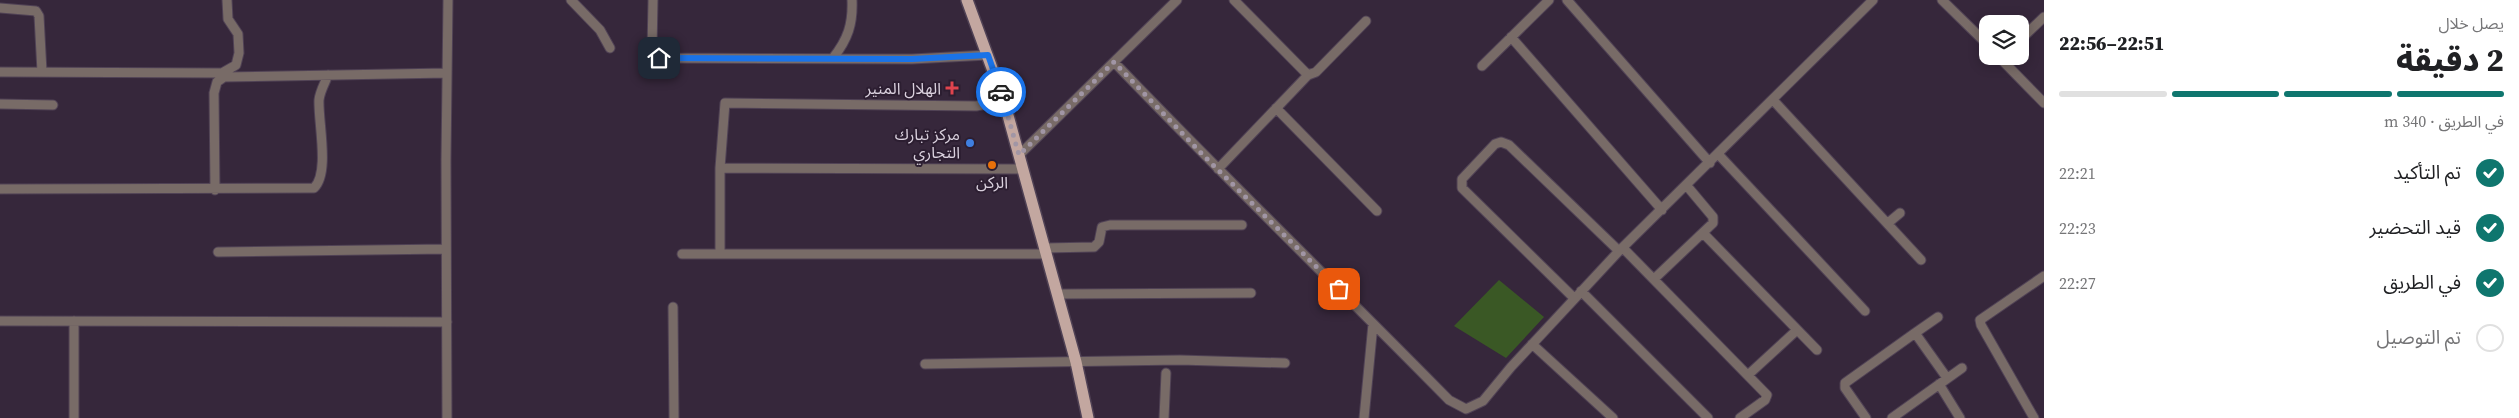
<!DOCTYPE html>
<html lang="ar">
<head>
<meta charset="utf-8">
<style>
	body { margin:0; font-family:"Source Serif 4","Noto Sans Arabic",serif; background:#f6f6f6; color:#202124; direction:rtl; height:100vh; display:flex; flex-direction:column; font-size:19px; white-space:nowrap }
	* { box-sizing:border-box; margin:0 }
	p { font-size:16px; color:#757577 }
	.icon { flex:none; width:28px; height:28px; fill:none; stroke:currentColor; stroke-width:2; stroke-linecap:round; stroke-linejoin:round }
	.map { position:relative; flex:1; overflow:hidden; direction:ltr }
	.sheet { display:flex; flex-direction:column; background:#fff; width:475px }
	.sheet>* { flex:none }
	.tools { position:absolute; left:1979px; top:15px; display:grid; gap:10px }
	.tools a { display:grid; place-items:center; width:50px; height:50px; border-radius:10px; background:#fff; box-shadow:0 2px 12px #0003; font-size:25px }
	.pin { position:absolute; display:grid; place-items:center; width:42px; height:42px; color:#fff; margin:-21px; border-radius:10px; box-shadow:0 2px 8px #0006 }
	.courier { position:absolute; display:grid; place-items:center; width:50px; height:50px; margin:-25px; border:4px solid #1a73e8; border-radius:50%; background:#fff; color:#222; box-shadow:0 1px 6px #0007 }
	.headline em { font-style:normal; font-weight:800 }
	.headline div { display:flex; flex-direction:column-reverse }
	.headline { display:flex; align-items:center; justify-content:space-between; height:85px; padding:0 15px }
	h1 { font-size:32px; font-weight:800; line-height:38px }
	.bar { display:grid; grid-template-columns:repeat(4,1fr); gap:8px 5px; align-content:center; height:60px; padding:0 15px }
	.bar i { height:6px; border-radius:4px; background:#e0e0e0 }
	.bar .current { background:#0f766e }
	.bar p { grid-column:span 4 }
	ol { padding:0 15px; list-style:none }
	li { display:flex; align-items:center; gap:15px; height:55px }
	li p { margin-inline-start:auto }
	li .icon { padding:5px; border-radius:50%; background:#0f766e; color:#fff; stroke-width:4 }
	li:last-child { color:#757577 }
	li i { width:28px; height:28px; border:2px solid #e0e0e0; border-radius:50% }
	main { display:flex; flex:1; min-height:0 }
	.map>svg:first-child { display:block }
</style>
</head>
<body>
<main>
<section class="sheet">
<div class="headline"><div><h1>2 دقيقة</h1><p>يصل خلال</p></div><em>22:51–22:56</em></div>
<div class="bar"><i class="current"></i><i class="current"></i><i class="current"></i><i></i><p>في الطريق · 340 m</p></div>
<ol>
<li><svg class="icon" aria-label="check" viewBox="0 0 24 24"><path d="M5 12l5 5 9-10"/></svg>تم التأكيد<p>22:21</p></li>
<li><svg class="icon" aria-label="check" viewBox="0 0 24 24"><path d="M5 12l5 5 9-10"/></svg>قيد التحضير<p>22:23</p></li>
<li><svg class="icon" aria-label="check" viewBox="0 0 24 24"><path d="M5 12l5 5 9-10"/></svg>في الطريق<p>22:27</p></li>
<li><i></i>تم التوصيل</li>
</ol>
</section>
<div class="map">
<svg width="2044" height="418" viewBox="0 0 2044 418">
	<rect width="100%" height="100%" fill="#36273b"/>
	<path fill="#3a5825" d="M 1499,280 L 1544,317 L 1506,358 L 1454,326 Z"/>
	<g fill="none" stroke-linecap="round" stroke-linejoin="round">
		<defs>
			<path id="minor" d="M 571,0 L 600,30 L 610,48
				M 653,0 L 652,50 L 653,54 L 659,58 L 912,59 L 988,55
				M 1234,0 L 1308,75
				M 1567,0 L 1710,163
				M 1942,0 L 1988,45
				M 0,8 L 36,11 L 39,16 L 42,72
				M 1511,37 L 1662,210
				M 2020,40 L 2044,17
				M 1998,56 L 2044,103
				M 833,58 C 848,39 853,24 852,0
				M 1114,62 C 1224,177 1338,287 1449,400 L 1466,409 L 1483,401 L 1511,367 L 1619,251 L 1873,0
				M 1482,66 L 1549,0
				M 0,72 L 222,73 L 236,65 L 239,53 L 238,34 L 228,19 L 227,0
				M 1773,100 L 1921,260
				M 0,104 L 53,105
				M 1276,108 L 1377,211
				M 1718,154 L 1865,311
				M 1019,155 L 1177,0
				M 720,168 L 1023,169
				M 1218,169 L 1308,75 L 1316,72 L 1366,21
				M 0,189 L 314,188 C 330,173 318,122 319,100 C 320,91 325,83 328,75
				M 215,190 L 214,93 L 217,82 L 224,77 L 447,73
				M 1888,223 L 1900,213
				M 1703,233 L 1817,350
				M 1045,248 L 1094,247 L 1099,242 L 1102,227 L 1110,225 L 1242,225
				M 1623,248 L 1767,395 L 1765,400 L 1740,418
				M 218,252 L 446,249
				M 720,253 L 720,168 L 725,103 L 976,106 L 1004,101
				M 682,254 L 1046,254
				M 1654,279 L 1713,223 L 1713,217 L 1687,186
				M 1581,291 L 1708,418
				M 1058,294 L 1251,293
				M 1574,298 L 1462,188 L 1462,179 L 1495,144 L 1501,142 L 1509,145 L 1619,251
				M 673,307 L 674,418
				M 0,321 L 447,322
				M 74,321 L 74,418
				M 1915,333 L 1938,317
				M 1532,344 L 1613,418
				M 925,364 L 1180,360 L 1285,363
				M 1748,375 L 1797,330
				M 1939,384 L 1960,418
				M 447,418 L 446,160 L 448,0
				M 1164,418 L 1166,373
				M 1364,418 L 1373,324
				M 1866,418 L 1845,388 L 1845,383 L 1915,333 L 1947,378
				M 1892,418 L 1962,368
				M 2034,418 L 1981,325 L 1980,320 L 2044,276"/>
			<path id="major" d="M 967,0 L 1004,101 L 1076,362 L 1088,418"/>
		</defs>
		<use href="#minor" stroke="#504255" stroke-width="11"/>
		<use href="#major" stroke="#504255" stroke-width="14"/>
		<use href="#minor" stroke="#786b67" stroke-width="9"/>
		<use href="#major" stroke="#c3a7a0" stroke-width="11"/>
	</g>
	<g fill="none" stroke-linecap="round" stroke-linejoin="round">
		<path stroke="#a196a5" stroke-width="5" stroke-dasharray="0 9" d="M 1001,92 L 1019,155 L 1114,62 L 1205,157 L 1339,289"/>
		<path stroke="#1a73e8" stroke-width="6" d="M 659,58 L 912,59 L 988,55 L 1001,92"/>
	</g>
	<path fill="#e0444e" stroke="#2c1e31" stroke-width="2" d="M949.5 80.5h5v5h5v5h-5v5h-5v-5h-5v-5h5z"/>
	<circle fill="#3f7fe0" stroke="#2c1e31" stroke-width="2" cx="970" cy="143" r="5"/>
	<circle fill="#e8710a" stroke="#2c1e31" stroke-width="2" cx="992" cy="165" r="5"/>
	<g text-anchor="middle" dominant-baseline="central" stroke-width="4" stroke-linejoin="round" paint-order="stroke">
		<g font-size="16" fill="#dad1de" stroke="#2c1e31" text-anchor="end">
			<text x="941" y="88">الهلال المنير</text>
			<text x="960" y="134">مركز تبارك<tspan x="960" dy="18">التجاري</tspan></text>
			<text x="992" y="182" text-anchor="middle">الركن</text>
		</g>
	</g>
</svg>
<div class="tools">
<a><svg class="icon" aria-label="layers" viewBox="0 0 24 24"><path d="M12 4l9 5-9 5-9-5zM3 14l9 5 9-5"/></svg></a>
</div>
<div class="pin" style="left:1339px;top:289px;background:#ea580c"><svg class="icon" aria-label="bag" viewBox="0 0 24 24"><path d="M5 8h14l-1 12H6zM9 8a3 3 0 0 1 6 0"/></svg></div>
<div class="pin" style="left:659px;top:58px;background:#1f2937"><svg class="icon" aria-label="home" viewBox="0 0 24 24"><path d="M3 11l9-7 9 7M6 9v11h12V9"/></svg></div>
<div class="courier" style="left:1001px;top:92px"><svg class="icon" aria-label="car" viewBox="0 0 24 24"><path d="M5 17H2v-5l4-1 3-4h7l3 4 3 1v5h-3M9 17h6M6 11h13"/><circle cx="7" cy="17" r="2"/><circle cx="17" cy="17" r="2"/></svg></div>
</div>
</main>
</body>
</html>
